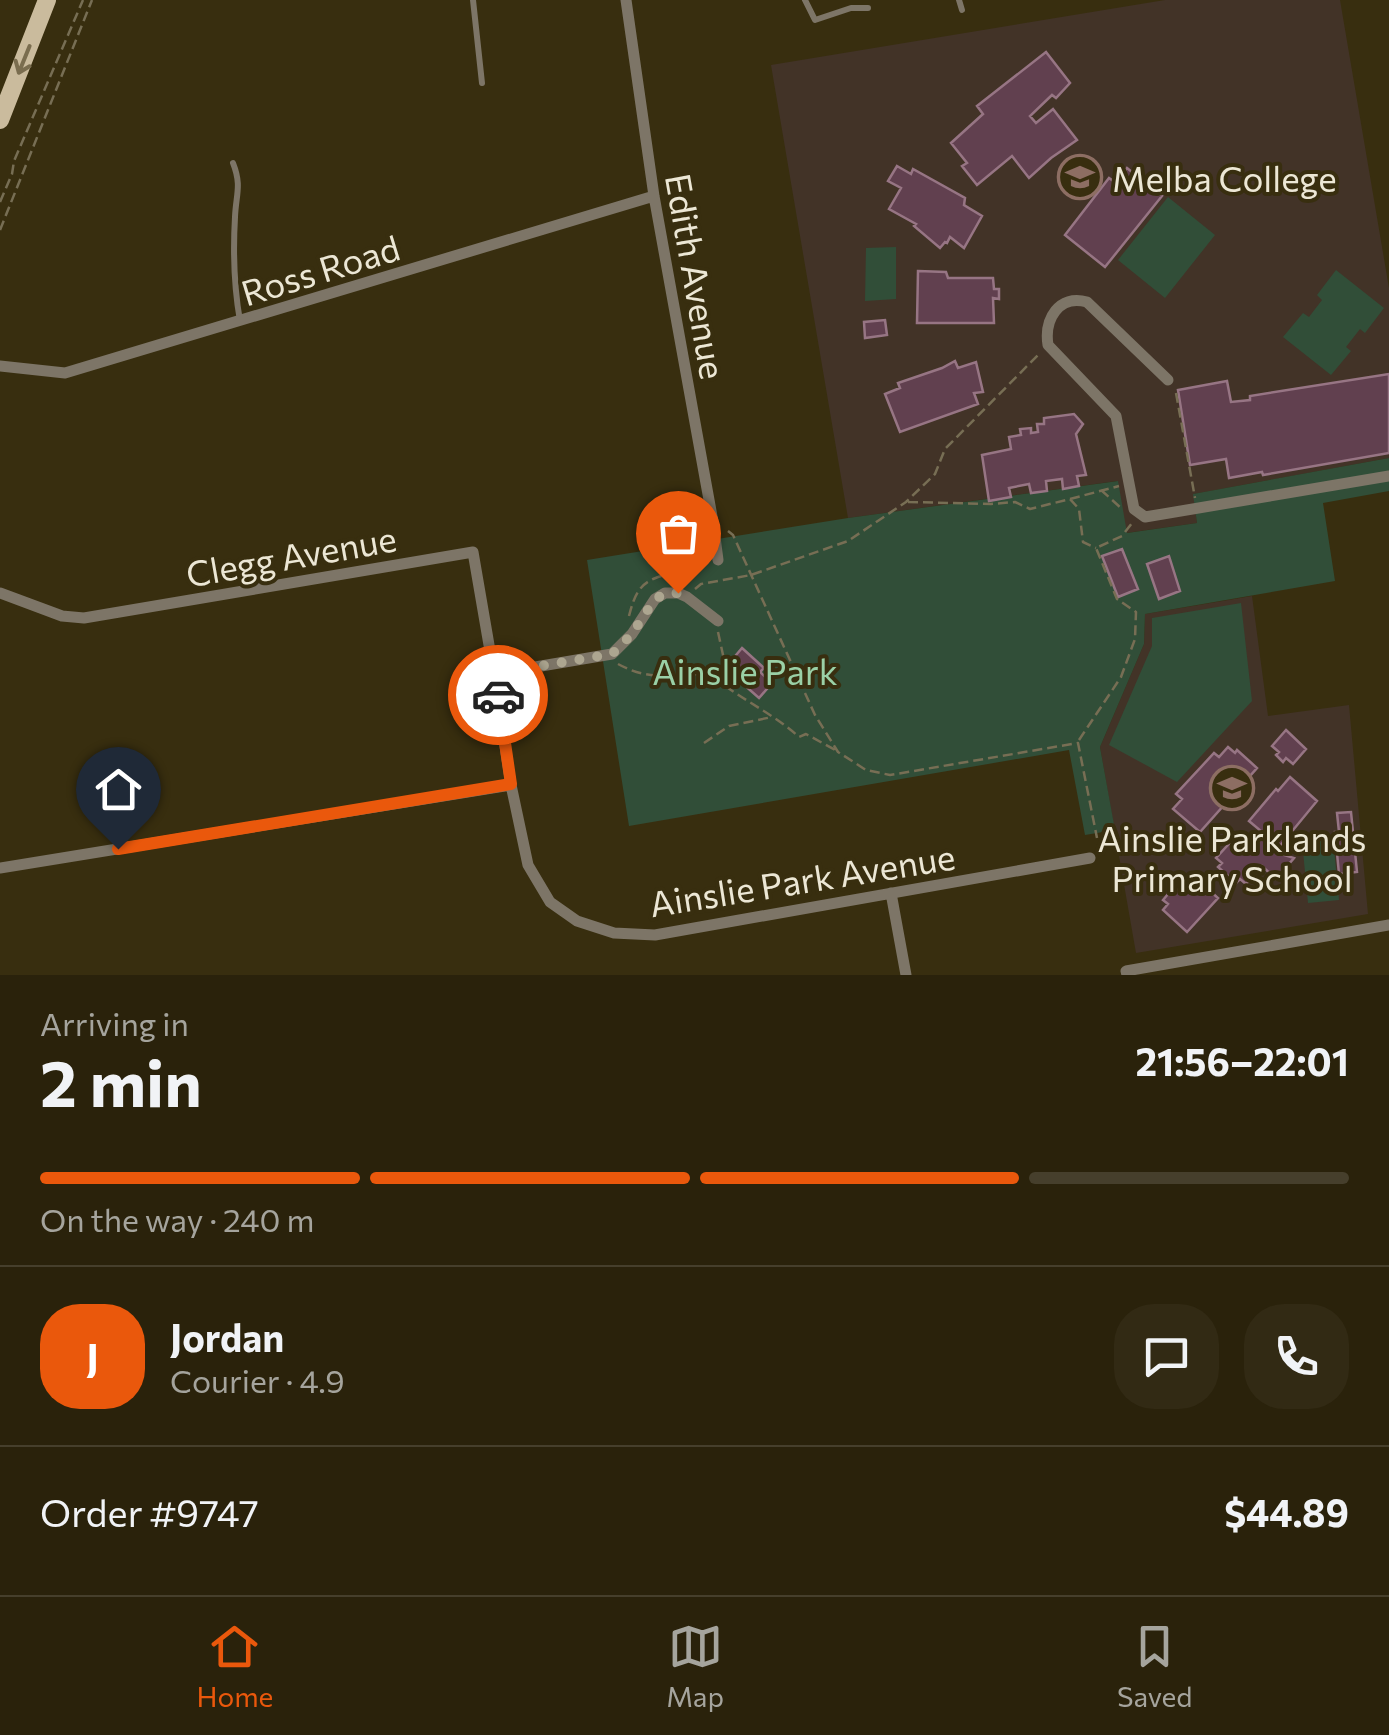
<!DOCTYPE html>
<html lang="en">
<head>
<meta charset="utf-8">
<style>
	body { margin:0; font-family:Commissioner,sans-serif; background:#322a14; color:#f1f3f6; height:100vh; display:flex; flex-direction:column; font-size:38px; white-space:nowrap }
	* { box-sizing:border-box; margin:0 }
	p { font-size:32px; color:#a5a49d }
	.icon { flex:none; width:55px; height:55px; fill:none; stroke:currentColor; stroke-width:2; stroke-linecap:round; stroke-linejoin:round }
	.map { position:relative; height:975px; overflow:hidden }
	.panel { display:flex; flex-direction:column; background:#2a220b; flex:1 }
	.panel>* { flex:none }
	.pin { position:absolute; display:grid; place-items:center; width:85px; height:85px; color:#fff; margin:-102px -42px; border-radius:50% 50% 50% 0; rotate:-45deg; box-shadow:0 0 10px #0007 }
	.pin .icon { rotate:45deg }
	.courier { position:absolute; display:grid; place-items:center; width:100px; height:100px; margin:-50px; border:8px solid #ea580c; border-radius:50%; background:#fff; color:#222; box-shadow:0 2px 12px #0007 }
	.headline em { font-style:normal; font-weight:700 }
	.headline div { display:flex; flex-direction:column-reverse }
	.headline { display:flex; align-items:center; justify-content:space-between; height:170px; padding:0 40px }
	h1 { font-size:65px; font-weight:700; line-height:75px }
	.bar { display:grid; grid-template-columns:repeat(4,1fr); gap:15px 10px; align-content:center; height:120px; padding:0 40px }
	.bar i { height:12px; border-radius:8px; background:#463f2c }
	.bar .current { background:#ea580c }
	.bar p { grid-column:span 4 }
	.line { display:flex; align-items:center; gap:25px; padding:0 40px; border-top:2px solid #463f2c }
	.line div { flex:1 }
	.round { display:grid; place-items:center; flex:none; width:105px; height:105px; border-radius:40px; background:#322a14 }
	.dock { display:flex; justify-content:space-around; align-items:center; height:140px; border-top:2px solid #463f2c; background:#2a220b; font-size:28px; color:#a5a49d }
	.dock a { display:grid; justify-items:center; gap:5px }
	.dock .current { color:#ea580c }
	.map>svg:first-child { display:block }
</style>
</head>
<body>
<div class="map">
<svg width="1389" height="975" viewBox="0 0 1389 975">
	<rect width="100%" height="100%" fill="#382e0f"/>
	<path fill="#423327" d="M 1165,0 L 1340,0 L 1389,288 L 1389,458 L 1194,494 L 1197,523 L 1126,533 L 1117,481 L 848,518 L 771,65 Z
		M 1252,596 L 1268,716 L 1349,705 L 1368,914 L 1136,953 L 1100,747 L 1144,644 L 1145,614 Z"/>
	<path fill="#314e38" d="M 1168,197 L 1215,235 L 1165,298 L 1118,260 Z
		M 896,247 L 896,299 L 865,301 L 866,248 Z
		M 1336,270 L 1384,308 L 1365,333 L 1360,329 L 1346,347 L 1351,351 L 1331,375 L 1283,337 L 1303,313 L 1309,317 L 1322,300 L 1317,295 Z
		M 1389,458 L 1389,491 L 1323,503 L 1335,581 L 1145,614 L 1144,644 L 1100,747 L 1115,830 L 1085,835 L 1069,750 L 629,826 L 587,560 L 848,518 L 1118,481 L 1127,533 L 1197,523 L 1193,494 Z
		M 1241,603 L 1252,701 L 1177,782 L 1109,745 L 1152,646 L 1152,618 Z
		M 1333,838 L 1339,900 L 1308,903 L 1302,841 Z"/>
	<path fill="#61404f" stroke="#977584" stroke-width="2.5" d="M 1046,52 L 1070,83 L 1056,98 L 1052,95 L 1030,116 L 1036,123 L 1053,109 L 1077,140 L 1051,158 L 1029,178 L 1012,156 L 977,185 L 962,166 L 967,163 L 951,143 L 983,114 L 977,106 Z
		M 897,166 L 911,174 L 913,169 L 965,198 L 964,205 L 982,216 L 964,248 L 950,237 L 947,243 L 945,242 L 940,248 L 914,226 L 916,224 L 889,209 L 901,188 L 888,181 Z
		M 1127,168 L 1162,196 L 1105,267 L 1065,235 L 1109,178 L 1116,183 Z
		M 918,271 L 946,272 L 948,278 L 993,278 L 994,289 L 999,289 L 999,299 L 993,298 L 994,323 L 917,323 Z
		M 885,320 L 887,335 L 865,338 L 864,322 Z
		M 955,361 L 958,368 L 976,362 L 983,392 L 974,393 L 978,404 L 900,432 L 885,394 L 900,388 L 898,383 L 942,368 Z
		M 1389,374 L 1389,453 L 1263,475 L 1262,472 L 1229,478 L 1226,459 L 1190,465 L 1178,390 L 1227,381 L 1231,402 L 1250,400 L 1250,396 Z
		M 1074,414 L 1083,424 L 1076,434 L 1086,475 L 1077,476 L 1079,486 L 1063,489 L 1062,479 L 1046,481 L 1047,491 L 1031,493 L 1029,484 L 1009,488 L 1011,497 L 989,501 L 982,455 L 1011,449 L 1009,437 L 1021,435 L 1020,429 L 1031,428 L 1031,433 L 1038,432 L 1037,424 L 1044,424 L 1044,418 Z
		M 1122,549 L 1138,589 L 1118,597 L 1102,556 Z
		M 1169,556 L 1180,591 L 1159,599 L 1147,564 Z
		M 742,648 L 764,668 L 760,672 L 772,683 L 759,698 L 725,668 Z
		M 1286,730 L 1306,749 L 1293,764 L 1286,758 L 1283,762 L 1276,755 L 1279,752 L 1272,746 Z
		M 1228,747 L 1235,753 L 1237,750 L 1257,768 L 1200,832 L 1173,809 L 1182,799 L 1176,794 L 1214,753 L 1219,757 Z
		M 1290,777 L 1317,801 L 1275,852 L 1294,858 L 1276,879 L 1262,866 L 1246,884 L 1240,879 L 1236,883 L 1218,867 L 1222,863 L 1216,858 L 1238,834 L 1249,844 L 1261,831 L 1249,821 L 1276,789 L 1278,791 Z
		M 1351,812 L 1357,872 L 1339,874 L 1335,832 L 1339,832 L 1337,813 Z
		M 1194,877 L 1201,882 L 1204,878 L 1213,886 L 1209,890 L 1218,898 L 1187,932 L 1163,910 L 1168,904 L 1163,900 L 1174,887 L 1181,893 Z"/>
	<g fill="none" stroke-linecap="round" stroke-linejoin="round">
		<path stroke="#776e54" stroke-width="2.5" stroke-dasharray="10 5" stroke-linecap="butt" d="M 0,202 L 12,174 L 14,161 L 83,0
			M 0,230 L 92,0
			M 1176,393 L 1195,498
			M 1101,490 L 1121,508
			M 1070,499 L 1119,486
			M 908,502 L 991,504 L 1015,502 L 1030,509 L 1070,499 L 1079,509 L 1083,542 L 1096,548
			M 728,531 L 733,535 L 815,715 L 838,752 L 866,770 L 890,775 L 1078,743 L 1097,838
			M 695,589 L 701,584 L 751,575 L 848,541 L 906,502 L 935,474 L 945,449 L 1039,354
			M 629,616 C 634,597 638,584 658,577 C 663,575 669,575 675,573 C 689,568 696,555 702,542
			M 718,632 L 727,673 L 720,682 C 746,702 775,715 799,737 L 806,734 L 837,751
			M 618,664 C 649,681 670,675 704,674 L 710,675 L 720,682
			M 1079,740 L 1121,677 L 1135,639 L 1136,612 L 1117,599 L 1096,548 L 1122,536 L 1132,523
			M 704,743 L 729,726 L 772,717"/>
		<path stroke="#7d7567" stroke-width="6" d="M 473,0 L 482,83
			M 805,0 L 815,20 L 851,8 L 868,8
			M 959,0 L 962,10
			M 233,163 C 242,186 236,194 235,217 C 233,251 234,287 240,321"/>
		<path stroke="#7d7567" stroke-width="11" d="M 626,0 L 654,196 L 713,522 L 718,560
			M 0,366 L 65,373 L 654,196
			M 1168,380 L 1087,302 C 1059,294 1044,319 1048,345 L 1116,416 L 1134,509 L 1145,517 L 1389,476
			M 0,593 L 62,616 L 84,618 L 473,552 L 494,674
			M 718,621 L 687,597 L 678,593 L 665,593 L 655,599 L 632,634 L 612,654 L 494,674 L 511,785 L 528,865 L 550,902 L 577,921 L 614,933 L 655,935 L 1090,858
			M 0,868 L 511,785
			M 891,893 L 906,975
			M 1127,975 L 1126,971 L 1389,925"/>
		<path stroke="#cabb9d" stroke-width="18" d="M 0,120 L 47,0"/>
	</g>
	<defs><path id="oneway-shaft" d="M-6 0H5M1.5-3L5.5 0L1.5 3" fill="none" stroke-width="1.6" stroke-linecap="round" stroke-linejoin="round" transform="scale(2.5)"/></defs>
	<use stroke="#7a6d4f" href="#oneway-shaft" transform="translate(24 60) rotate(112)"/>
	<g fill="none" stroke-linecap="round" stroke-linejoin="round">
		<path stroke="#ada690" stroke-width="10" stroke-dasharray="0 18" d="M 498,695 L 494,674 L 612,654 L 632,634 L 655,599 L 665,594 L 678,593"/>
		<path stroke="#ea580c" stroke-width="12" d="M 118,849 L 511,784 L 498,695"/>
	</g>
	<defs>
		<symbol id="school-ring" viewBox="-11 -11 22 22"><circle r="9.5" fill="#382e0f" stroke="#8d6e63" stroke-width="1.5"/><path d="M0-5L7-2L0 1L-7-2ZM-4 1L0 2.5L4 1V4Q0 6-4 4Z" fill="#8d6e63"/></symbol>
	</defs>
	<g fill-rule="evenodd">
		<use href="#school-ring" x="1055" y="152" width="50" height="50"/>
		<use href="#school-ring" x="1207" y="763" width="50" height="50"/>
	</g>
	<g text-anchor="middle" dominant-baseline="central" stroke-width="8" stroke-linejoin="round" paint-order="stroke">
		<g font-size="35" fill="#ece7d5" stroke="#382e0f" text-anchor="start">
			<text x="1112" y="177">Melba College</text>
			<text x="1232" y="837" text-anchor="middle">Ainslie Parklands<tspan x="1232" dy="40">Primary School</tspan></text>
		</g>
		<g font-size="35" fill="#ece7d5" stroke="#382e0f">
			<text transform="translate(320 269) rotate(-17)">Ross Road</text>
			<text transform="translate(697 276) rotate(80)">Edith Avenue</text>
			<text transform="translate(291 555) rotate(-10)">Clegg Avenue</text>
			<text transform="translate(802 879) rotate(-9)">Ainslie Park Avenue</text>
		</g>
		<g font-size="35" fill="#9ad0a6" stroke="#382e0f">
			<text x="745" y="670">Ainslie Park</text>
		</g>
	</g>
</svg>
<div class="pin" style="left:678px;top:593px;background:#ea580c"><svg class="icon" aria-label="bag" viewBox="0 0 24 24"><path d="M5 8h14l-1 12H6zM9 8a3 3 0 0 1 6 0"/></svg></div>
<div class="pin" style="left:118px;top:849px;background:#1f2937"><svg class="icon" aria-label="home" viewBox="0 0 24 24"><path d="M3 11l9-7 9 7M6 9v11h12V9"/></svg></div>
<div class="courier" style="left:498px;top:695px"><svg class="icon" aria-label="car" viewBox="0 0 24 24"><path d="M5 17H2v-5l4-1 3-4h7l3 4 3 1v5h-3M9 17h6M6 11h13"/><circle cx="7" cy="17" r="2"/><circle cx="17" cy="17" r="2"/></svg></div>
</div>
<section class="panel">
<div class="headline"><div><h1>2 min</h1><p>Arriving in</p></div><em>21:56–22:01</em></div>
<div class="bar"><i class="current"></i><i class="current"></i><i class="current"></i><i></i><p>On the way · 240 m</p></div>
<div class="line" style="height:180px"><b class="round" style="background:#ea580c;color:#fff">J</b><div><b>Jordan</b><p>Courier · 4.9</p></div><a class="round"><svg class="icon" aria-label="chat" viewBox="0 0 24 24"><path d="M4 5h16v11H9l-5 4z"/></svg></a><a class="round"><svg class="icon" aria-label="phone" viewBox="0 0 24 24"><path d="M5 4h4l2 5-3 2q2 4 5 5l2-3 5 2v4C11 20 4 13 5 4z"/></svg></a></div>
<div class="line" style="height:130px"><div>Order #9747</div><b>$44.89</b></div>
</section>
<nav class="dock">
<a class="current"><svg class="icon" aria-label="home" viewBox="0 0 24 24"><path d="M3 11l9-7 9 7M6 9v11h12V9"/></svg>Home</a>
<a><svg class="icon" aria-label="map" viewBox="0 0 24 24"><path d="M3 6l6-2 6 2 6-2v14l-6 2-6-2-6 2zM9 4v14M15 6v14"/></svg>Map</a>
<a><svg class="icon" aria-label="saved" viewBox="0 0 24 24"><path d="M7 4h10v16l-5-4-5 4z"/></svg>Saved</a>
</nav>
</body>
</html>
